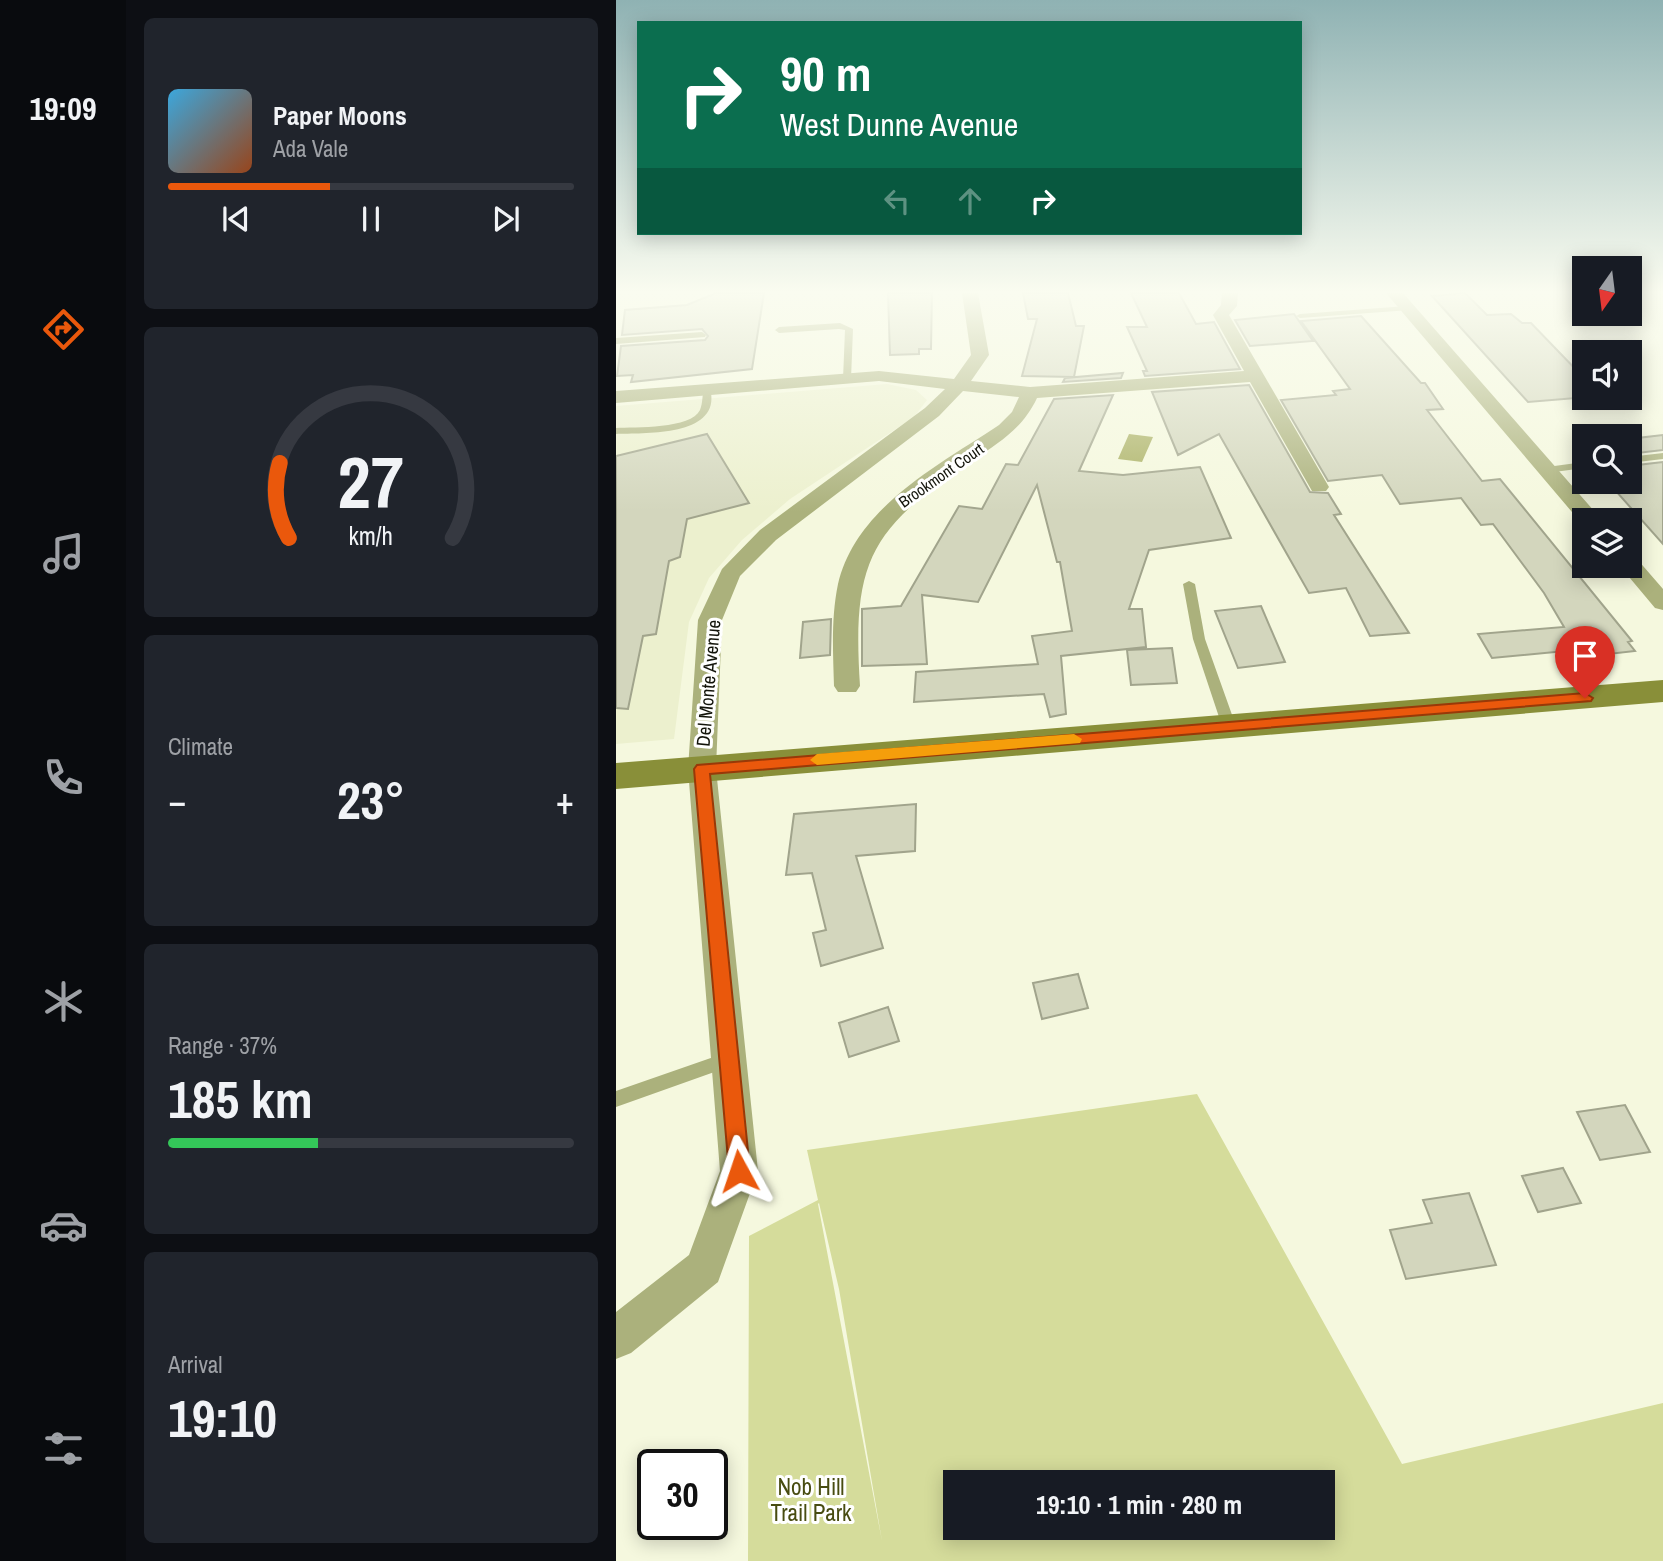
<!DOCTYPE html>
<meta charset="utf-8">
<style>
body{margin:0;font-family:"Archivo Narrow",sans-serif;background:#20242c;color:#f1f3f6;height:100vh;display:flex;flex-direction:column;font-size:26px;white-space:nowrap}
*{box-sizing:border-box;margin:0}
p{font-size:23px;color:#9ea1a6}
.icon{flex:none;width:38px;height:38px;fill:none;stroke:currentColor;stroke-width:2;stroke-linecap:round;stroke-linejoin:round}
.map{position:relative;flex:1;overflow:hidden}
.sheet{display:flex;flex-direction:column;gap:18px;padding:18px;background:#0d0f14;width:490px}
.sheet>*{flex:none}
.top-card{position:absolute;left:21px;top:21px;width:665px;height:214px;border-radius:0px;box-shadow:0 4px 18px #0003;background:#0b6e4f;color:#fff;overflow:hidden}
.needle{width:46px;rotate:194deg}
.controls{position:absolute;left:956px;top:256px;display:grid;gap:14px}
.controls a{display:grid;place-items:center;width:70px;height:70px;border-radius:0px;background:#171b24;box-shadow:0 4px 18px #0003;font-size:35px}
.speed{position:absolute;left:21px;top:1449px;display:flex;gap:14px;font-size:35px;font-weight:700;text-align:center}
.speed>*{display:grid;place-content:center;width:91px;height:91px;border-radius:50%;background:#171b24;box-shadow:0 4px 18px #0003;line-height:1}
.speed .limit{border:4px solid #111;border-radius:10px;background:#fff;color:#111}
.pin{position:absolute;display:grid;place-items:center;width:60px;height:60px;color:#fff;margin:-72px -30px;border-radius:50% 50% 50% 0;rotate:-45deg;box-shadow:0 0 7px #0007}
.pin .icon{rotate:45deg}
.me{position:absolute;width:77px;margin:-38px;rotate:355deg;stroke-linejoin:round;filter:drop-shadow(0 0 5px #0008)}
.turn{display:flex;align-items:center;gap:24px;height:147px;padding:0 28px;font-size:32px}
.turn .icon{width:91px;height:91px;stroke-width:2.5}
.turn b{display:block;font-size:49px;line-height:60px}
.lanes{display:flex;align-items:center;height:66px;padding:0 28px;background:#0003;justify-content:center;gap:35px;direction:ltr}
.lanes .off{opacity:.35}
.big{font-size:52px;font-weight:700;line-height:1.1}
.sheet .card{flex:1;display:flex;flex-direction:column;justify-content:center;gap:10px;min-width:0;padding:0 24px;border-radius:10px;background:#20242c}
.sheet .dial{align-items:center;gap:0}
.dial svg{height:182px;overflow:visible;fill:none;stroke:#363941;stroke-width:7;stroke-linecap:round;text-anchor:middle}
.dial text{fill:#f1f3f6;stroke:none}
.song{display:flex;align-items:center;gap:21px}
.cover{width:84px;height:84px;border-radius:10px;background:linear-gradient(135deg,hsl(200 70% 55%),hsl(20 70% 35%))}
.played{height:7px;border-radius:4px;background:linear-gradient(90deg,#ea580c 40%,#363941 40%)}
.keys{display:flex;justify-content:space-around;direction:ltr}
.heat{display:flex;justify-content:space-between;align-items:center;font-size:38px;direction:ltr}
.charge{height:10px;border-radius:5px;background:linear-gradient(90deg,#34c759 37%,#363941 0)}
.trip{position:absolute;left:327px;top:1470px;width:392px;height:70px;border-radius:0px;background:#171b24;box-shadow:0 4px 18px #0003;font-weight:700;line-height:70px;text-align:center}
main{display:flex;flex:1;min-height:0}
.tabs{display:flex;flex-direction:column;width:126px;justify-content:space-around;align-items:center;background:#090b0e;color:#9ea1a6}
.tabs .icon{width:49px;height:49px}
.tabs .selected{color:#ea580c}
.tabs b{font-size:32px;color:#f1f3f6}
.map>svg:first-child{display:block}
.built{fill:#ecf0ce}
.green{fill:#d5dc9b;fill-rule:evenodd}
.water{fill:#aab063}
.building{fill:#d3d6bd;stroke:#a1a48c;stroke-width:2}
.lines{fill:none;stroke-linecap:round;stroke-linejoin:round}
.lane{fill:#abb17c;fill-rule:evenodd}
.street{fill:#abb17c;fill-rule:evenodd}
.secondary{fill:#898f39;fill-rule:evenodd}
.route{fill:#ea580c;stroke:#983908;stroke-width:2}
.slow{fill:#f59e0b}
.labels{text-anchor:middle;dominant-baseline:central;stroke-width:6;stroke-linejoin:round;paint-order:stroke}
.far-street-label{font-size:16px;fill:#13140b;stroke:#fff}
.street-label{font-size:19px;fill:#13140b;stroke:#fff}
.near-park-label{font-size:23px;fill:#484c11;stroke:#fff}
</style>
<main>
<nav class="tabs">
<b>19:09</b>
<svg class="icon selected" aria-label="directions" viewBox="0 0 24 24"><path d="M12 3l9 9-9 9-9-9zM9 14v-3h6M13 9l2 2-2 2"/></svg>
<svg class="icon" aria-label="music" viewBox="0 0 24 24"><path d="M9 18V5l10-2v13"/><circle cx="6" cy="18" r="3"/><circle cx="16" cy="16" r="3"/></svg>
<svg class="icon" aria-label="phone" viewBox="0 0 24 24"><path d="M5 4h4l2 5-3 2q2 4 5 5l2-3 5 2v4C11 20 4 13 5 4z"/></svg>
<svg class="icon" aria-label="climate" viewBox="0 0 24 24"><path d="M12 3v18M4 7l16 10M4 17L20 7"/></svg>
<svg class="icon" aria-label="car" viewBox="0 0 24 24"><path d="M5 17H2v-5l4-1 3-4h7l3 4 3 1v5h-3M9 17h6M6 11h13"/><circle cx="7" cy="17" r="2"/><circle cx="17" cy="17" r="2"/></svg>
<svg class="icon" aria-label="filters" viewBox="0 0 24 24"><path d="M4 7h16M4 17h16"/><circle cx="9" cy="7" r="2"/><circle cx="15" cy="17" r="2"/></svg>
</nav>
<section class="sheet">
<div class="card">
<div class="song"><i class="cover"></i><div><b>Paper Moons</b><p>Ada Vale</p></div></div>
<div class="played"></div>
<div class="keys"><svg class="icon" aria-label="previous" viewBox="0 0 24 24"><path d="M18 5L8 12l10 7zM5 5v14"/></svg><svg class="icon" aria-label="pause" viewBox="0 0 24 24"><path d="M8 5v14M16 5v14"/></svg><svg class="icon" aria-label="next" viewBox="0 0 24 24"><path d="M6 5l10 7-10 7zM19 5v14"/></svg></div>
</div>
<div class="card dial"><svg viewBox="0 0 100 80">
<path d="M14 69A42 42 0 1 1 86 69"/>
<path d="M14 69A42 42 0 0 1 10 36" stroke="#ea580c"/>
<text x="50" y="56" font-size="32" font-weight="700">27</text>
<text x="50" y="72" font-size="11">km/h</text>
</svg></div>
<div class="card"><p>Climate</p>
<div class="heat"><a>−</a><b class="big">23°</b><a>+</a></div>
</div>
<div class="card"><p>Range · 37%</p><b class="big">185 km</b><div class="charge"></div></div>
<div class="card"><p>Arrival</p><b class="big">19:10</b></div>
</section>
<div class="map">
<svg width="1047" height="1561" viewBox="0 0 1047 1561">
<rect width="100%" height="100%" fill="#f5f8de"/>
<!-- built -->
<path class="built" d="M 271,384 L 300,390 L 311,400 L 298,417 L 174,499 L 126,540 L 93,578 L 73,622 L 58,739 L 0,744 L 0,406 Z"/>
<!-- green -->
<path class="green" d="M 581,1094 L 786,1464 L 1047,1403 L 1047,1561 L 132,1561 L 133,1236 L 202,1200 L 191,1150 ZM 203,1203 L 223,1289 L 266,1541 L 202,1204 ZM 340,1482 L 707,1482 L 707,1528 L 340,1528 Z"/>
<!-- water -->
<path class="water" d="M 513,434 L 537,437 L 526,462 L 502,459 Z"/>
<!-- building -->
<path class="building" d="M 100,293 L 148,293 L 136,369 L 15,382 L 17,375 L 1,376 L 5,346 L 89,340 L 92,336 L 86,329 L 6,335 L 9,310 L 71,305 Z
M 272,293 L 316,293 L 315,349 L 303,349 L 303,354 L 274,355 Z
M 407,293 L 452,293 L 460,326 L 468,326 L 458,377 L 406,376 L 421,319 L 412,319 Z
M 515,293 L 563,293 L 580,324 L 598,322 L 624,369 L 529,376 L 527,371 L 531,371 L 511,327 L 531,327 Z
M 849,293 L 871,315 L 895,314 L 906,323 L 915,323 L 968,378 L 968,397 L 972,397 L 912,402 L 816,296 Z
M 678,314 L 697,341 L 634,346 L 619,320 Z
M 745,316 L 805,383 L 809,383 L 827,409 L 811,410 L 866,481 L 884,479 L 1016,641 L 1012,642 L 1019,651 L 975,656 L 970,649 L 876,658 L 862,634 L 948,627 L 928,593 L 877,524 L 865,525 L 845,498 L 784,504 L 766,475 L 712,481 L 665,400 L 720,395 L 717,391 L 734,389 L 685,321 Z
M 507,373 L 505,378 L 447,382 L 449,378 Z
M 633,385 L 694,492 L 712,493 L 725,514 L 718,515 L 793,633 L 754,636 L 730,588 L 693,593 L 603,434 L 562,455 L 536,392 Z
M 497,395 L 463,471 L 507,475 L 584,467 L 615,538 L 533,550 L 513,609 L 526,609 L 530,647 L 445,656 L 450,714 L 434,717 L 428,694 L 298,702 L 300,672 L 422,664 L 416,636 L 456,631 L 444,562 L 441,562 L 421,485 L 362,602 L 306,595 L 311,664 L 246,666 L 246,609 L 285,606 L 343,506 L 366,509 L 390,464 L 402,465 L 438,399 Z
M 91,434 L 133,503 L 71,519 L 64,557 L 53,561 L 40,634 L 27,636 L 12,709 L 0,708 L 0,456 Z
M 1047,435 L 1047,450 L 1013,454 L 1013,439 Z
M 1047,462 L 1047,544 L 991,481 L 1013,481 L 1013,466 Z
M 645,606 L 669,662 L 622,668 L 599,611 Z
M 215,619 L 214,655 L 184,658 L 187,622 Z
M 556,648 L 561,683 L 515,685 L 511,650 Z
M 300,804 L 299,851 L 240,856 L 267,948 L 205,966 L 197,933 L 210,930 L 196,873 L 170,875 L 178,814 Z
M 462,974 L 472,1008 L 426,1019 L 417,983 Z
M 272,1007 L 283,1041 L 233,1057 L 223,1023 Z
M 1009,1105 L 1034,1152 L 984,1160 L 961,1112 Z
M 947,1168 L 965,1203 L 922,1212 L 906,1176 Z
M 853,1193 L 880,1265 L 790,1279 L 774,1230 L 816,1223 L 807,1200 Z"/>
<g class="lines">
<!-- lane -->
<path class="lane" d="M 791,306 L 795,308 L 794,310 L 684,318 L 680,316 L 684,314 Z
M 224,323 L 237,329 L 235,379 L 231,382 L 227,379 L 229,330 L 223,329 L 163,333 L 159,330 L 163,327 Z
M 86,332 L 90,335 L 89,337 L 0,344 L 0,338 Z
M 88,388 L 94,388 C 107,437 30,433 0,434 L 0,428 C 19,427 75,429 84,410 C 87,403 86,395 88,388 Z
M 1047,453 L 1047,459 L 1013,463 L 1013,457 Z
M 968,462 L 968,468 L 931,473 L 926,470 L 931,467 Z
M 573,581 L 579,584 L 589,639 L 620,726 L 618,729 L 613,730 L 606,726 L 577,639 L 567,584 Z
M 112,1052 L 118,1055 L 121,1060 L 118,1065 L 0,1107 L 0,1091 Z"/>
<!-- street -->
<path class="street" d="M 346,293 L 362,293 L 373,355 L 355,381 L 414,387 L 628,371 L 597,315 L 605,305 L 606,293 L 622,293 L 621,306 L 613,315 L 713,487 L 710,491 L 696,491 L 634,382 L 421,398 C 407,428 384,442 357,460 C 253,529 236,562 244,686 L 240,692 L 222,692 L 218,686 C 217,651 215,618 222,584 C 240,507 323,465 383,425 L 396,412 L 403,397 L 347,391 L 323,416 L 160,540 L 124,576 L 106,620 L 100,769 L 142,1171 L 102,1282 L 15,1353 L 0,1359 L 0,1312 L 73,1255 L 104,1171 L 72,769 L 82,620 L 106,569 L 144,530 L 309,408 L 329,389 L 263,381 L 0,403 L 0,391 L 263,371 L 338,379 L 355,355 Z
M 770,293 L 787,293 L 986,520 L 968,520 L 967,525 Z
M 1013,557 L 1021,559 L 1047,589 L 1047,610 L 1039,608 L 1003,565 L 1013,565 Z"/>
<!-- secondary -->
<path class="secondary" d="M 1047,680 L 1047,702 L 0,789 L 0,763 Z"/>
</g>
<!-- sky -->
<linearGradient id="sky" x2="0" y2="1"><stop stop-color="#8fb2b3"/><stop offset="0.57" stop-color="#fafcf0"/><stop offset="1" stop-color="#fafcf0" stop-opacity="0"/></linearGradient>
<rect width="1047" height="512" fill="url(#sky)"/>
<!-- route -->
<path class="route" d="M 969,693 L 977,698 L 975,701 L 94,774 L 134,1171 L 131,1178 L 123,1181 L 116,1178 L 113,1171 L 78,769 L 81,765 Z"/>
<!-- slow -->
<path class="slow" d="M 458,734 L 466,739 L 464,743 L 201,765 L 194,760 L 201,754 Z"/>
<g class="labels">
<!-- far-street labels -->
<g class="far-street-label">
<text transform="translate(325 475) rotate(-35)">Brookmont Court</text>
</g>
<!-- street labels -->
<g class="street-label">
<text transform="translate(92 683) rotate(-85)">Del Monte Avenue</text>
</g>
<!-- near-park labels -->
<g class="near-park-label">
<text x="195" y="1486">Nob Hill<tspan x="195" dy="26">Trail Park</tspan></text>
</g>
</g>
</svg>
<div class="controls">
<a><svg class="needle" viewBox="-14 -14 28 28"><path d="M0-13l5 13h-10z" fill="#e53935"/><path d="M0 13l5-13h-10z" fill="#9ea1a6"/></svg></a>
<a><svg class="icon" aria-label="sound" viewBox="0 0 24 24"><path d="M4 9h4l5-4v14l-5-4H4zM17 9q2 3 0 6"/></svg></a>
<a><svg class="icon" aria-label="search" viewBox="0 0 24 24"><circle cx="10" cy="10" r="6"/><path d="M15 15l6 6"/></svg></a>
<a><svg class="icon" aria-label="layers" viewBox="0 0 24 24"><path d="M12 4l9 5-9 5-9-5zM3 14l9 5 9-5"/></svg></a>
</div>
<div class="speed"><div class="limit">30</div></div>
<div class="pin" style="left:969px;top:698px;background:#d93025"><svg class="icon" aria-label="arrive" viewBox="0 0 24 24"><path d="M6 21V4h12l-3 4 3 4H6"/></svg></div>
<svg class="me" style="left:123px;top:1171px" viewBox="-20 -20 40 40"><path d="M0-17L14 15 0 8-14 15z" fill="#ea580c" stroke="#fff" stroke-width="4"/></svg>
<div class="trip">19:10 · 1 min · 280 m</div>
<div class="top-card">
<div class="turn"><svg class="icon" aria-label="right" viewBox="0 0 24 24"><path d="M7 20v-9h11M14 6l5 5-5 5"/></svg><div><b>90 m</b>West Dunne Avenue</div></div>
<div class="lanes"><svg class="icon off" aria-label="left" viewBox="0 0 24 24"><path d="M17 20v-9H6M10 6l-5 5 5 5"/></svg><svg class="icon off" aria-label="ahead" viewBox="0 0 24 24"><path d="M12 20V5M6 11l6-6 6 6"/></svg><svg class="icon" aria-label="right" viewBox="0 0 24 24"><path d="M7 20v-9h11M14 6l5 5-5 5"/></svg></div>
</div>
</div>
</main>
